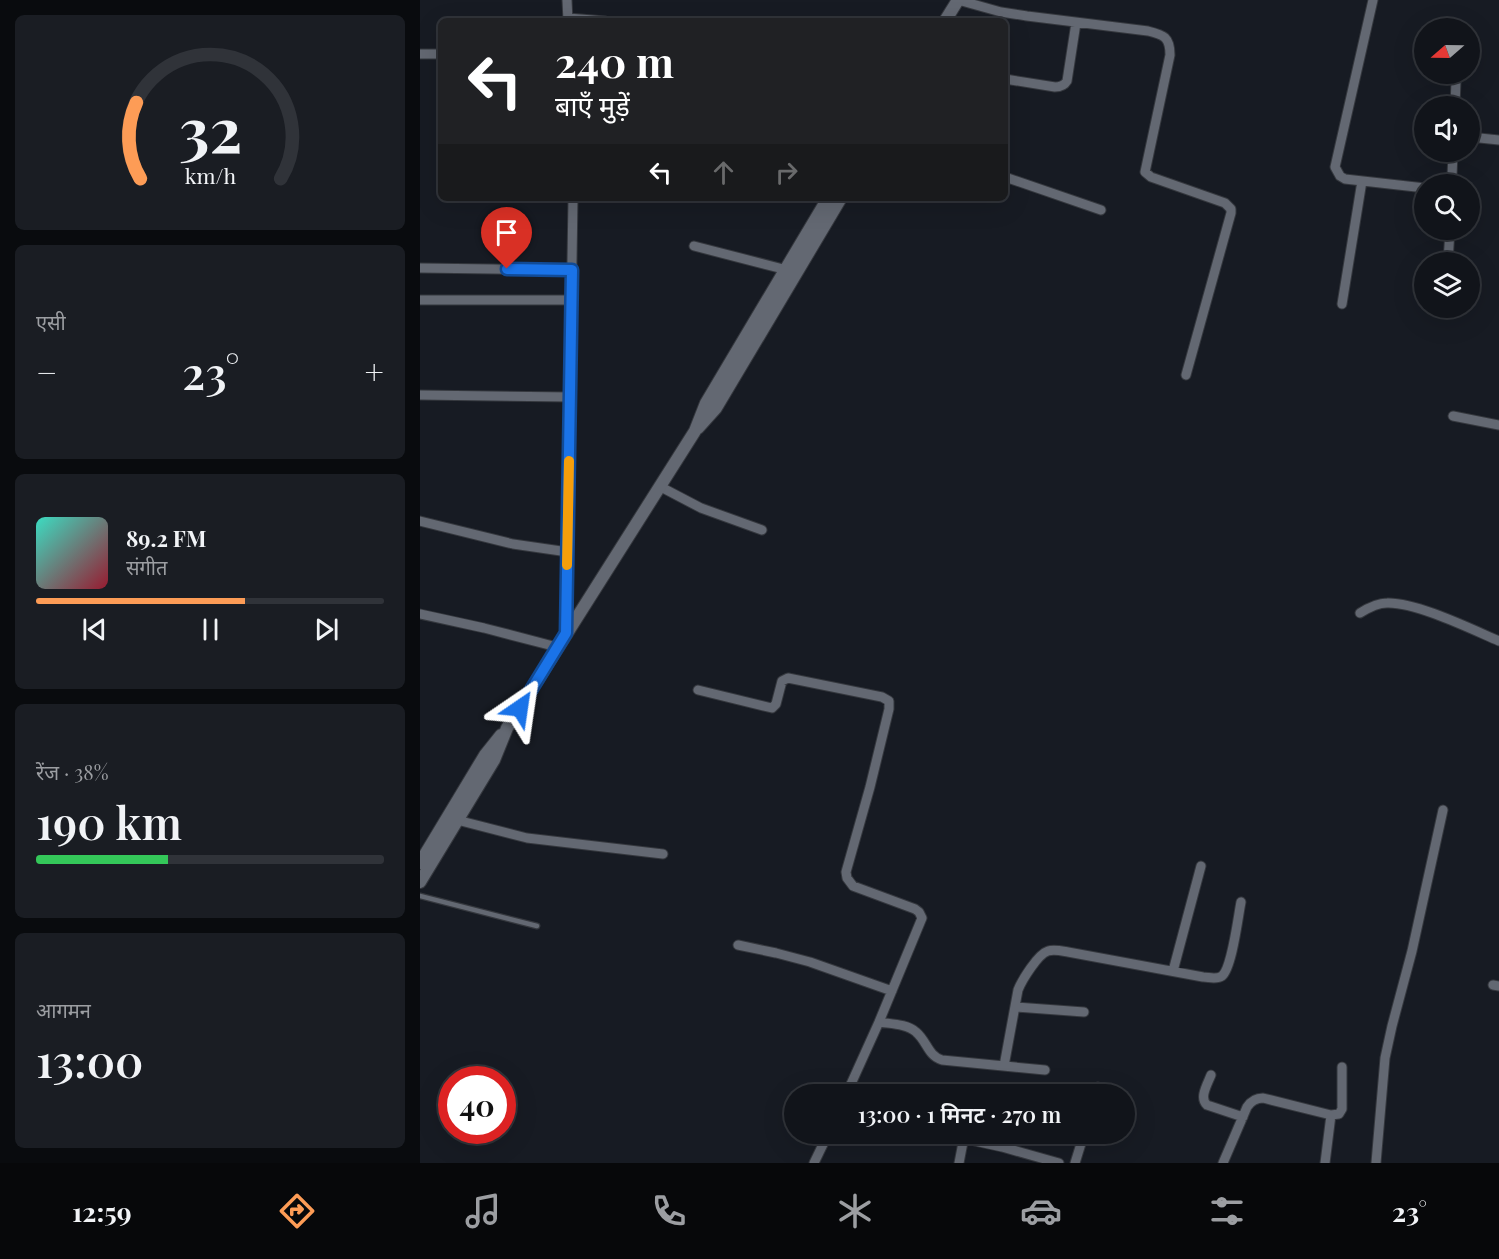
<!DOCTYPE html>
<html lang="hi">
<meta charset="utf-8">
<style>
body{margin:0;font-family:"Playfair Display","Noto Sans Devanagari",serif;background:#1a1d23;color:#f1f3f6;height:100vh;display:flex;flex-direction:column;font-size:22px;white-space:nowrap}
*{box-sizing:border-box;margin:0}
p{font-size:20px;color:#9c9ea2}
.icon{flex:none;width:33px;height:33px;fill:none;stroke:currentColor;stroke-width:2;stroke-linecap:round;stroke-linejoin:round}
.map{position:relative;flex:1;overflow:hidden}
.sheet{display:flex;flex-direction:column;gap:15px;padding:15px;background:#090b0e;width:420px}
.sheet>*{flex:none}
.top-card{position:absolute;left:18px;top:18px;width:570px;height:183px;border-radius:9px;box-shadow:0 6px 24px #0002,0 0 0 2px #303339;background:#202124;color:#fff;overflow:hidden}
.needle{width:39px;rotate:250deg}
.tools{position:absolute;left:994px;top:18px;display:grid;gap:12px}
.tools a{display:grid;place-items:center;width:66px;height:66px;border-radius:50%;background:#11141a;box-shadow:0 6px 24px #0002,0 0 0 2px #303339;font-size:30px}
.speed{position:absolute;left:18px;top:1066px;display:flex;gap:12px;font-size:30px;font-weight:700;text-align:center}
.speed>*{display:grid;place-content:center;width:78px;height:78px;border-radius:50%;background:#11141a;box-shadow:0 6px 24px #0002,0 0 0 2px #303339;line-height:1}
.speed .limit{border:9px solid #d22;background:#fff;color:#111}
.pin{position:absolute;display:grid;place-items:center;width:51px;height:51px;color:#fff;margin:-62px -26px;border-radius:50% 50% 50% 0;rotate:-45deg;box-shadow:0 0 6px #0007}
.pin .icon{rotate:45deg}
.me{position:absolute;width:66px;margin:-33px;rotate:32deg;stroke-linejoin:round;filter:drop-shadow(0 0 4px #0008)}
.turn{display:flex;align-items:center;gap:21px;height:126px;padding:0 18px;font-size:27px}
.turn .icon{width:78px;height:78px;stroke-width:2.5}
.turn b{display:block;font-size:42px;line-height:51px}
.lanes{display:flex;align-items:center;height:57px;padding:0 18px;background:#0003;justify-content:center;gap:30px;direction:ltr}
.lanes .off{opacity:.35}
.big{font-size:45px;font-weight:600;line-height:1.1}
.sheet .card{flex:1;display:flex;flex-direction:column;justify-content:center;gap:9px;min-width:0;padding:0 21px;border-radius:9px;background:#1a1d23}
.sheet .dial{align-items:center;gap:0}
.dial svg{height:156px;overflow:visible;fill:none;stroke:#303339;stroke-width:7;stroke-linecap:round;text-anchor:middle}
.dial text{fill:#f1f3f6;stroke:none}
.song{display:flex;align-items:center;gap:18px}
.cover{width:72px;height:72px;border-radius:9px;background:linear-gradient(135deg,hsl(170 70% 55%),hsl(350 70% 35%))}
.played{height:6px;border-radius:3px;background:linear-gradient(90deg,#fd9c56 60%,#303339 60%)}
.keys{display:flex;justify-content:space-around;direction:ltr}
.heat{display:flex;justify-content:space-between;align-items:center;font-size:33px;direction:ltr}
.charge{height:9px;border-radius:4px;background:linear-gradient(90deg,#34c759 38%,#303339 0)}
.trip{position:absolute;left:364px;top:1084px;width:351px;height:60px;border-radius:30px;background:#11141a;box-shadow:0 6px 24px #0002,0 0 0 2px #303339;font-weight:600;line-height:60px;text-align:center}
.dock{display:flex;height:96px;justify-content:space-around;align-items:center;background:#07080a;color:#9c9ea2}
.dock .icon{width:42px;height:42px}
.dock .selected{color:#fd9c56}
.dock b{font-size:27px;color:#f1f3f6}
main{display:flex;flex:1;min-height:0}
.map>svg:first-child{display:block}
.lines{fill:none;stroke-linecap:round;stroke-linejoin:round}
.service-casing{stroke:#35383e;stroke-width:7}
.minor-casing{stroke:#35383e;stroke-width:11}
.tertiary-casing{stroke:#35383e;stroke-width:14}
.service{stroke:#636872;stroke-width:4.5}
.minor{stroke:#636872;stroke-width:9}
.tertiary{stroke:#636872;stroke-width:12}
.route-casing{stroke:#114b97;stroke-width:15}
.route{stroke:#1a73e8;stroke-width:10}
.slow{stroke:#f59e0b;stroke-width:10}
</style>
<main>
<section class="sheet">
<div class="card dial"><svg viewBox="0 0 100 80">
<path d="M14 69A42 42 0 1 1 86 69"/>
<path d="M14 69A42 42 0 0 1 12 30" stroke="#fd9c56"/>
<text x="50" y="56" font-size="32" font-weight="700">32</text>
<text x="50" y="72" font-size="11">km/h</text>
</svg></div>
<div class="card"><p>एसी</p>
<div class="heat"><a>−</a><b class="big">23°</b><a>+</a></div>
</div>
<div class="card">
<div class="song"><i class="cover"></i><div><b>89.2 FM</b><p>संगीत</p></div></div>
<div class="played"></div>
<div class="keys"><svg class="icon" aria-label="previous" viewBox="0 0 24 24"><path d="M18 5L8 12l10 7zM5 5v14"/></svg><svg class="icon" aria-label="pause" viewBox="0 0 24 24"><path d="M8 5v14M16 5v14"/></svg><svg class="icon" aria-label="next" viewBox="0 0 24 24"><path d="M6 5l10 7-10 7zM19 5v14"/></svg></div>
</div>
<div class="card"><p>रेंज · 38%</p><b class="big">190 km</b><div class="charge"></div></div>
<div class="card"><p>आगमन</p><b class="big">13:00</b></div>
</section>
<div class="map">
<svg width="1079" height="1163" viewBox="0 0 1079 1163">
<rect width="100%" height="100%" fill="#171b23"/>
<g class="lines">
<defs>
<path id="service" d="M 0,896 L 117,926"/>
<path id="minor" d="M 147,0 L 148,21
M 538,0 L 581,12 L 607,16 L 728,31 C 744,35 750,37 750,55 L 725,172 L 731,177 L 805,203 L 811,209 L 811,213 L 766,375
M 953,0 L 915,167 L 920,176 L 925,179 L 1005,188
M 148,18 L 185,21
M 0,54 L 21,54
M 585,79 L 635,87 C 640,87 644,86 647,81 L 656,23
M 1035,106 L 1036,81
M 1050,137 L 1079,140
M 585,177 L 681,210
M 1030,184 L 1032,176 L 1033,152
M 274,246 L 371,271
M 1028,262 L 1030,230
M 0,268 L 152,270
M 0,300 L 152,300
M 922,304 L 942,181
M 0,395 L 150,397
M 1033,416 L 1079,425
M 239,486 L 281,508 L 342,530
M 0,521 L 93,544 L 148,552
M 940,613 C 948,608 957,603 967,603 C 996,602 1051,629 1079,641
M 0,614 L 64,628 L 137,647
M 146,633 L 153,198
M 278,690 L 352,708 L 356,704 L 362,681 L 368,678 L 462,697 L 469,701 L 469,709 L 450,787 L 426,872 L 427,878 L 433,886 L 495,909 L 499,912 L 502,918 L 459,1022 L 426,1095
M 37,820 L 107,838 L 243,854
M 318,945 L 356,953 L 390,962 L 472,991
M 753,971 L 781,866
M 1073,985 L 1079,986
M 595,1007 L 664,1012
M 459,1022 C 471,1024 487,1024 496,1032 C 507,1041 508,1056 522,1060 L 625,1070
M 584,1066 L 598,990 C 602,980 618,954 628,951 C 634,949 642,951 648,952 L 783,977 C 789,977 796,980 802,976 C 812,968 818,917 821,902
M 791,1075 C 787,1085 779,1098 787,1105 L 823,1117
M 676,1095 L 678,1087
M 523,1134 L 582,1147 L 639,1163
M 394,1163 L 408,1134
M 539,1163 L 544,1137
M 655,1163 L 664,1134
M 803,1163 L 827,1107 C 831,1101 836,1098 843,1098 L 911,1115 L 919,1114 L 922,1109 L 922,1067
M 905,1163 L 911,1115
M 956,1163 L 965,1058 L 972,1026 L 992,951 L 1023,810"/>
<path id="tertiary" d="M 525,21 L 538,0
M 278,428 L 296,408 L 421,198
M 0,863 L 65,755 L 81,735
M 0,882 L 74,760 L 87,728 L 275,431 L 286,403 L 408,198"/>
</defs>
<!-- service casing -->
<use href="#service" class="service-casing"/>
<!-- minor casing -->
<use href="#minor" class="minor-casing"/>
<!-- tertiary casing -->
<use href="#tertiary" class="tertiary-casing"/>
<!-- service -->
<use href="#service" class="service"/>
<!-- minor -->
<use href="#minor" class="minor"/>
<!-- tertiary -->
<use href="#tertiary" class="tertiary"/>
</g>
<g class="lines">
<defs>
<path id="route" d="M 87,269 L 152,270 L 146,633 L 100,708"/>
</defs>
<!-- route casing -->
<use href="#route" class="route-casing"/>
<!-- route -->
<use href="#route" class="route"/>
<!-- slow -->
<path class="slow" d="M 147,565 L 149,461"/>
</g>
</svg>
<div class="tools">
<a><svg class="needle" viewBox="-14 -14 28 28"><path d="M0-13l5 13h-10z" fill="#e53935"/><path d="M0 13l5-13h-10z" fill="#9c9ea2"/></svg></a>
<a><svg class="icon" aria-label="sound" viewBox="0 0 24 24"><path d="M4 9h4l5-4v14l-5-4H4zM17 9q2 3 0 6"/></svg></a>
<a><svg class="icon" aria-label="search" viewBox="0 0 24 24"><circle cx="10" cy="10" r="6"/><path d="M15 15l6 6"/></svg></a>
<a><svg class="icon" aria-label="layers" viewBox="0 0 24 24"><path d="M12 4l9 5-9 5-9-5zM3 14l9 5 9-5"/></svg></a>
</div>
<div class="speed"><div class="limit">40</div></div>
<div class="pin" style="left:87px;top:269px;background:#d93025"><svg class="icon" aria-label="arrive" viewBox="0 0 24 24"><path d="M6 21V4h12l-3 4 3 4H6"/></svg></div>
<svg class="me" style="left:100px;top:708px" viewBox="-20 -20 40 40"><path d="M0-17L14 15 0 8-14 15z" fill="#1a73e8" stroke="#fff" stroke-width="4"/></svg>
<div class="trip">13:00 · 1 मिनट · 270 m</div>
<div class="top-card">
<div class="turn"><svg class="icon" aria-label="left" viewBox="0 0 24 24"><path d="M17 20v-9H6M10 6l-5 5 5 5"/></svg><div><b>240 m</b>बाएँ मुड़ें</div></div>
<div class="lanes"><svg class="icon" aria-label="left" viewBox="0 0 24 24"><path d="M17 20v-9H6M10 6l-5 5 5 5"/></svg><svg class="icon off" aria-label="ahead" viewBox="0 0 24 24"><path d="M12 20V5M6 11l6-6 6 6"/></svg><svg class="icon off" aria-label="right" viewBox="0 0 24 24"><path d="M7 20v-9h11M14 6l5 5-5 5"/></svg></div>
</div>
</div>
</main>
<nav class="dock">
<b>12:59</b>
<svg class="icon selected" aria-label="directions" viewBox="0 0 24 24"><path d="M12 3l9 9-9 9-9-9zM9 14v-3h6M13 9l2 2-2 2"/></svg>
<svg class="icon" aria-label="music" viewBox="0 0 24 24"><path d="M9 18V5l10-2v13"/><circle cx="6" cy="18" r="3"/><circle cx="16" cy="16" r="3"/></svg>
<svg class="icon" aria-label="phone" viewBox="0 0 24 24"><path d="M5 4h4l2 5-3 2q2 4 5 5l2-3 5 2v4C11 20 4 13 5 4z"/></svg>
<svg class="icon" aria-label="climate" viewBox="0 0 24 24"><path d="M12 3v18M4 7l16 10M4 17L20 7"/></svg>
<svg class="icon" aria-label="car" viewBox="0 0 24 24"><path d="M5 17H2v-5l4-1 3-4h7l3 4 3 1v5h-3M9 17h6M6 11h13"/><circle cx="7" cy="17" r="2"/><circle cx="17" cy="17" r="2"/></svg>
<svg class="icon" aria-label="filters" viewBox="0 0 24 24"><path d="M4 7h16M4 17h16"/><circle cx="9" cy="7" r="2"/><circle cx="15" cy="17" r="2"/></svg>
<b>23°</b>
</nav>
